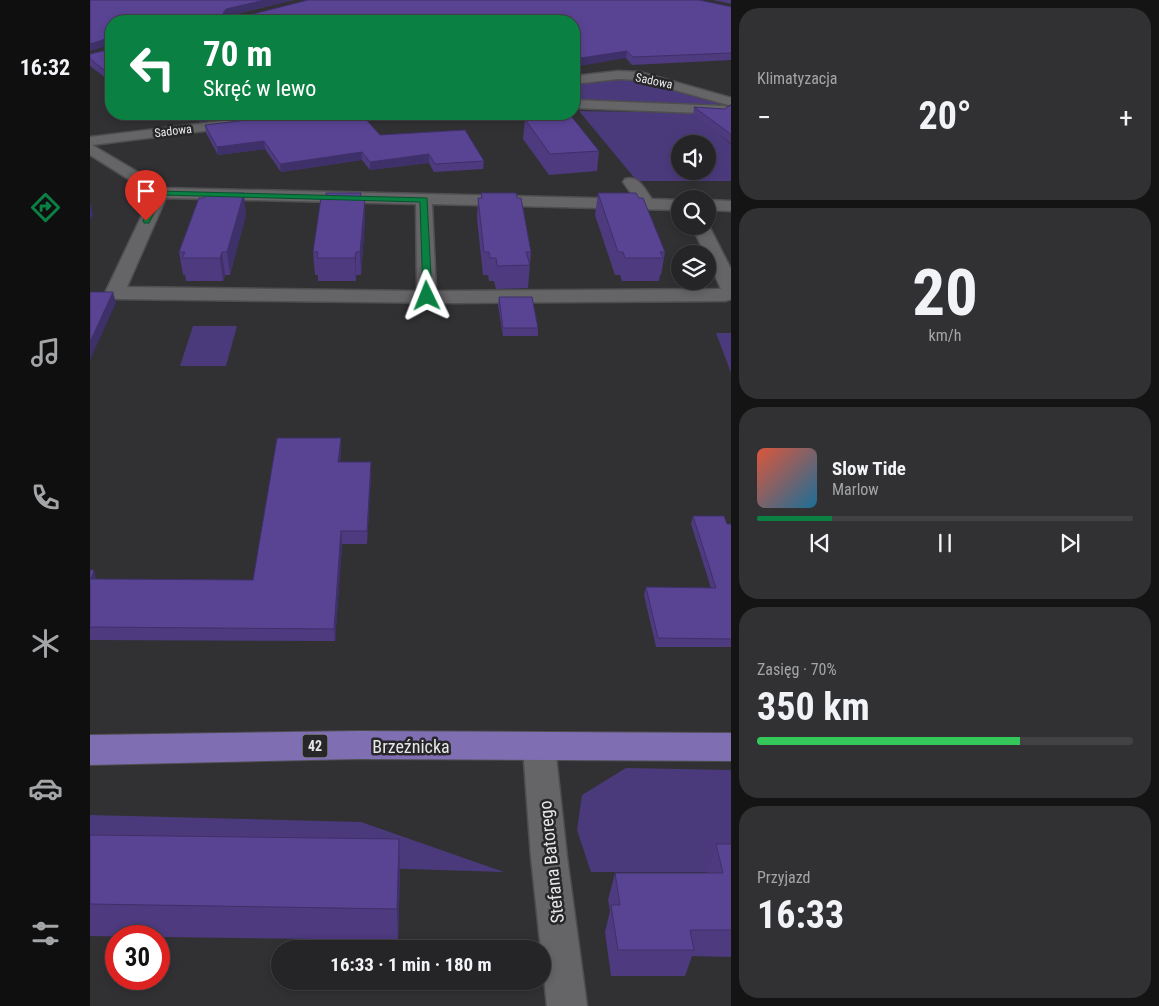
<!DOCTYPE html>
<html lang="pl">
<meta charset="utf-8">
<style>
body{margin:0;font-family:"Roboto Condensed",sans-serif;background:#313133;color:#f1f3f6;height:100vh;display:flex;flex-direction:column;font-size:19px;white-space:nowrap}
*{box-sizing:border-box;margin:0}
p{font-size:16px;color:#a3a5a7}
.icon{flex:none;width:28px;height:28px;fill:none;stroke:currentColor;stroke-width:2;stroke-linecap:round;stroke-linejoin:round}
.map{position:relative;flex:1;overflow:hidden}
.sheet{display:flex;flex-direction:column;gap:8px;padding:8px;background:#141415;width:428px}
.sheet>*{flex:none}
.hud{position:absolute;left:15px;top:15px;width:475px;height:105px;border-radius:20px;box-shadow:0 2px 8px #0003,0 0 0 1px #424244;background:#0b8043;color:#fff;overflow:hidden}
.tools{position:absolute;left:581px;top:135px;display:grid;gap:10px}
.tools a{display:grid;place-items:center;width:45px;height:45px;border-radius:50%;background:#252527;box-shadow:0 2px 8px #0003,0 0 0 1px #424244;font-size:25px}
.speed{position:absolute;left:15px;top:925px;display:flex;gap:10px;font-size:25px;font-weight:700;text-align:center}
.speed>*{display:grid;place-content:center;width:65px;height:65px;border-radius:50%;background:#252527;box-shadow:0 2px 8px #0003,0 0 0 1px #424244;line-height:1}
.speed .limit{border:8px solid #d22;background:#fff;color:#111}
.pin{position:absolute;display:grid;place-items:center;width:42px;height:42px;color:#fff;margin:-51px -21px;border-radius:50% 50% 50% 0;rotate:-45deg;box-shadow:0 0 5px #0007}
.pin .icon{rotate:45deg}
.me{position:absolute;width:55px;margin:-28px;rotate:358deg;stroke-linejoin:round;filter:drop-shadow(0 0 4px #0008)}
.turn{display:flex;align-items:center;gap:18px;height:105px;padding:0 15px;font-size:22px}
.turn .icon{width:65px;height:65px;stroke-width:2.5}
.turn b{display:block;font-size:35px;line-height:42px}
.big{font-size:38px;font-weight:700;line-height:1.1}
.sheet .widget{flex:1;display:flex;flex-direction:column;justify-content:center;gap:8px;min-width:0;padding:0 18px;border-radius:20px;background:#313133}
.sheet .dial{align-items:center;gap:0}
.dial b{font-size:65px;line-height:1}
.song{display:flex;align-items:center;gap:15px}
.cover{width:60px;height:60px;border-radius:8px;background:linear-gradient(135deg,hsl(10 70% 55%),hsl(200 70% 35%))}
.played{height:5px;border-radius:2px;background:linear-gradient(90deg,#0b8043 20%,#424244 20%)}
.keys{display:flex;justify-content:space-around;direction:ltr}
.heat{display:flex;justify-content:space-between;align-items:center;font-size:28px;direction:ltr}
.charge{height:8px;border-radius:4px;background:linear-gradient(90deg,#34c759 70%,#424244 0)}
.trip{position:absolute;left:181px;top:940px;width:280px;height:50px;border-radius:25px;background:#252527;box-shadow:0 2px 8px #0003,0 0 0 1px #424244;font-weight:700;line-height:50px;text-align:center}
main{display:flex;flex:1;min-height:0}
.tabs{display:flex;flex-direction:column;width:90px;justify-content:space-around;align-items:center;background:#0f0f10;color:#a3a5a7}
.tabs .icon{width:35px;height:35px}
.tabs .active{color:#0b8043}
.tabs b{font-size:22px;color:#f1f3f6}
.map>svg:first-child{display:block}
.green{fill:#4b3a7b;fill-rule:evenodd}
.lines{fill:none;stroke-linecap:round;stroke-linejoin:round}
.street-casing{stroke:#4e4e50;stroke-width:3}
.primary-casing{stroke:#4e4e50;stroke-width:2}
.street{fill:#656568;fill-rule:evenodd}
.primary{fill:#7f6eb2;fill-rule:evenodd}
.wall{fill:#4d3a7f}
.shaded-wall{fill:#3e3068}
.building{fill:#594494;stroke:#3e3068}
.route{fill:#0b8043;stroke:#07532c}
.labels{text-anchor:middle;dominant-baseline:central;stroke-width:5;stroke-linejoin:round;paint-order:stroke}
.far-street-label{font-size:12px;fill:#e6e6e8;stroke:#27272a}
.shield{fill:#27272a;stroke:#adadaf;stroke-width:1}
.shield-label{font-size:14px;font-weight:bold;fill:#e6e6e8}
.near-street-label{font-size:18px;fill:#e6e6e8;stroke:#27272a}
</style>
<main>
<nav class="tabs">
<b>16:32</b>
<svg class="icon active" aria-label="directions" viewBox="0 0 24 24"><path d="M12 3l9 9-9 9-9-9zM9 14v-3h6M13 9l2 2-2 2"/></svg>
<svg class="icon" aria-label="music" viewBox="0 0 24 24"><path d="M9 18V5l10-2v13"/><circle cx="6" cy="18" r="3"/><circle cx="16" cy="16" r="3"/></svg>
<svg class="icon" aria-label="phone" viewBox="0 0 24 24"><path d="M5 4h4l2 5-3 2q2 4 5 5l2-3 5 2v4C11 20 4 13 5 4z"/></svg>
<svg class="icon" aria-label="climate" viewBox="0 0 24 24"><path d="M12 3v18M4 7l16 10M4 17L20 7"/></svg>
<svg class="icon" aria-label="car" viewBox="0 0 24 24"><path d="M5 17H2v-5l4-1 3-4h7l3 4 3 1v5h-3M9 17h6M6 11h13"/><circle cx="7" cy="17" r="2"/><circle cx="17" cy="17" r="2"/></svg>
<svg class="icon" aria-label="filters" viewBox="0 0 24 24"><path d="M4 7h16M4 17h16"/><circle cx="9" cy="7" r="2"/><circle cx="15" cy="17" r="2"/></svg>
</nav>
<div class="map">
<svg width="642" height="1006" viewBox="0 0 642 1006">
<rect width="100%" height="100%" fill="#313134"/>
<!-- green -->
<path class="green" d="M 517,77 L 554,79 L 629,101 L 630,103 L 624,107 L 484,100 L 484,81 Z
M 489,111 L 603,113 L 641,144 L 641,181 L 547,181 ZM 590,144 L 618,144 L 618,171 L 590,171 Z
M 103,326 L 147,326 L 136,366 L 90,366 Z
M 626,333 L 641,333 L 641,373 Z
M 536,768 L 641,770 L 641,872 L 501,872 L 487,830 L 492,795 Z
M 0,815 L 271,822 L 414,872 L 0,859 Z"/>
<g class="lines">
<defs>
<path id="street" d="M 528,71 L 550,72 L 642,98 L 642,106 L 549,80 L 528,79 L 484,84 L 484,76 Z
M 484,100 L 634,106 L 641,110 L 634,114 L 484,108 Z
M 149,119 L 154,120 L 156,123 L 154,126 L 2,145 L 75,188 L 545,199 L 533,182 L 535,179 C 549,175 555,190 562,199 L 590,200 L 590,210 L 342,204 L 346,291 L 631,289 L 618,260 L 618,254 L 615,254 L 602,226 L 618,226 L 618,224 L 642,271 L 642,299 L 635,301 L 366,303 L 25,299 L 18,297 L 15,293 L 62,194 L 0,155 L 0,137 ZM 76,198 L 326,204 L 327,291 L 37,287 Z
M 618,200 L 642,201 L 642,211 L 618,210 Z
M 449,734 L 460,738 L 465,747 L 477,857 L 497,1006 L 457,1006 L 441,857 L 433,747 L 438,738 Z"/>
<path id="primary" d="M 268,731 L 642,733 L 642,761 L 268,759 L 0,765 L 0,735 Z"/>
</defs>
<!-- street casing -->
<use href="#street" class="street-casing"/>
<!-- primary casing -->
<use href="#primary" class="primary-casing"/>
<!-- street -->
<use href="#street" class="street"/>
<!-- primary -->
<use href="#primary" class="primary"/>
</g>
<!-- wall -->
<path class="wall" d="M 0,0 L 204,0 L 138,16 L 642,7 L 642,60 L 542,65 L 536,58 L 484,21 L 21,46 Z
M 623,0 L 642,0 L 642,4 Z
M 21,47 L 21,82 L 0,66 L 0,54 L 21,49 Z
M 642,104 L 642,144 L 603,115 L 604,107 L 635,109 Z
M 105,114 L 179,114 L 110,122 Z
M 435,119 L 509,151 L 507,171 L 459,175 L 433,139 Z
M 115,125 L 290,135 L 394,161 L 393,169 L 344,172 L 339,163 L 280,170 L 272,160 L 191,172 L 175,149 L 128,155 L 116,133 Z
M 271,193 L 271,198 L 275,198 L 275,220 L 271,275 L 266,275 L 266,281 L 228,281 L 228,275 L 225,275 L 223,252 Z
M 391,193 L 441,252 L 438,288 L 406,289 L 404,281 L 399,281 L 398,275 L 393,275 L 387,219 L 388,198 L 391,198 Z
M 508,193 L 575,252 L 571,275 L 570,275 L 569,281 L 532,281 L 530,275 L 525,275 L 505,215 Z
M 156,215 L 140,275 L 135,275 L 133,281 L 96,281 L 95,275 L 93,275 L 89,252 Z
M 409,297 L 448,328 L 448,336 L 413,336 L 408,305 Z
M 251,450 L 250,462 L 281,475 L 277,544 L 252,544 L 245,641 L 0,640 L 0,570 L 6,579 L 163,580 Z
M 603,516 L 637,524 L 642,524 L 642,647 L 566,647 L 554,595 L 556,587 L 621,588 L 601,524 Z
M 0,835 L 309,839 L 310,871 L 308,940 L 0,936 Z
M 626,844 L 642,844 L 642,957 L 602,956 L 595,976 L 521,976 L 515,932 L 520,911 L 518,900 L 525,873 L 617,873 L 617,872 Z"/>
<!-- shaded-wall -->
<path class="shaded-wall" d="M 175,0 L 204,0 L 137,16 L 133,20 L 133,13 L 136,9 Z
M 19,38 L 21,45 L 0,51 L 0,44 Z
M 537,51 L 536,58 L 484,67 L 484,59 Z
M 109,114 L 179,114 L 110,122 Z
M 174,141 L 175,149 L 128,155 L 127,147 Z
M 272,152 L 272,160 L 191,172 L 190,164 Z
M 339,154 L 339,163 L 280,170 L 280,162 Z
M 154,193 L 156,215 L 140,275 L 137,252 Z
M 275,198 L 275,220 L 271,275 L 270,252 Z
M 1,204 L 3,215 L 0,220 L 0,206 Z
M 132,252 L 135,275 L 133,281 L 130,258 Z
M 266,252 L 266,281 L 265,258 Z
M 23,292 L 26,303 L 0,360 L 0,342 Z
M 251,438 L 251,450 L 249,475 L 248,462 Z
M 281,462 L 281,475 L 277,544 L 277,531 Z
M 251,531 L 252,544 L 245,641 L 244,629 Z
M 4,570 L 7,583 L 1,579 Z
M 309,839 L 310,871 L 308,940 L 307,909 Z"/>
<!-- building -->
<path class="building" d="M 0,0 L 175,0 L 136,9 L 133,13 L 134,16 L 155,16 L 218,0 L 609,0 L 642,7 L 642,53 L 543,57 L 537,51 L 484,59 L 484,21 L 21,21 L 21,39 L 19,38 L 0,44 Z
M 21,47 L 21,75 L 0,59 L 0,54 L 21,49 Z
M 642,104 L 642,135 L 604,107 L 635,109 Z
M 208,114 L 271,114 L 290,135 L 375,130 L 394,161 L 345,164 L 339,154 L 280,162 L 272,152 L 190,164 L 174,141 L 127,147 L 115,125 Z
M 481,116 L 509,151 L 460,154 L 435,119 Z
M 154,193 L 137,252 L 132,252 L 130,258 L 92,258 L 95,252 L 89,252 L 109,198 L 114,198 L 115,194 Z
M 236,193 L 271,193 L 270,198 L 275,198 L 270,252 L 266,252 L 265,258 L 227,258 L 228,252 L 223,252 L 231,198 L 236,198 Z
M 391,193 L 426,193 L 427,198 L 431,198 L 441,252 L 436,252 L 440,265 L 407,266 L 406,258 L 400,258 L 399,252 L 394,252 L 388,198 L 392,198 Z
M 508,193 L 546,193 L 549,198 L 553,198 L 575,252 L 570,252 L 573,258 L 535,258 L 533,252 L 528,252 Z
M 0,292 L 23,292 L 0,342 Z
M 409,297 L 442,297 L 448,328 L 413,328 Z
M 187,438 L 251,438 L 248,462 L 281,462 L 277,531 L 251,531 L 244,629 L 0,627 L 0,570 L 4,570 L 1,579 L 163,580 Z
M 603,516 L 634,516 L 637,524 L 642,524 L 642,639 L 568,638 L 556,587 L 626,588 Z
M 0,835 L 309,839 L 307,909 L 0,904 Z
M 626,844 L 642,844 L 642,930 L 600,930 L 604,950 L 528,950 L 521,905 L 530,905 L 525,873 L 633,873 Z"/>
<!-- route -->
<path class="route" d="M 68,191 L 337,198 L 342,296 L 337,298 L 333,296 L 330,202 L 73,195 L 59,223 L 54,223 L 53,221 Z"/>
<g class="labels">
<!-- far-street labels -->
<g class="far-street-label">
<text transform="translate(564 81) rotate(12)">Sadowa</text>
<text transform="translate(83 131) rotate(-7)">Sadowa</text>
</g>
<!-- shield labels -->
<rect class="shield" x="212.5" y="734.5" width="25" height="23" rx="4"/>
<g class="shield-label">
<text x="225" y="746">42</text>
</g>
<!-- near-street labels -->
<g class="near-street-label">
<text x="321" y="746">Brzeźnicka</text>
<text transform="translate(461 862) rotate(-96)">Stefana Batorego</text>
</g>
</g>
</svg>
<div class="tools">
<a><svg class="icon" aria-label="sound" viewBox="0 0 24 24"><path d="M4 9h4l5-4v14l-5-4H4zM17 9q2 3 0 6"/></svg></a>
<a><svg class="icon" aria-label="search" viewBox="0 0 24 24"><circle cx="10" cy="10" r="6"/><path d="M15 15l6 6"/></svg></a>
<a><svg class="icon" aria-label="layers" viewBox="0 0 24 24"><path d="M12 4l9 5-9 5-9-5zM3 14l9 5 9-5"/></svg></a>
</div>
<div class="speed"><div class="limit">30</div></div>
<div class="pin" style="left:56px;top:221px;background:#d93025"><svg class="icon" aria-label="arrive" viewBox="0 0 24 24"><path d="M6 21V4h12l-3 4 3 4H6"/></svg></div>
<svg class="me" style="left:337px;top:296px" viewBox="-20 -20 40 40"><path d="M0-17L14 15 0 8-14 15z" fill="#0b8043" stroke="#fff" stroke-width="4"/></svg>
<div class="trip">16:33 · 1 min · 180 m</div>
<div class="hud">
<div class="turn"><svg class="icon" aria-label="left" viewBox="0 0 24 24"><path d="M17 20v-9H6M10 6l-5 5 5 5"/></svg><div><b>70 m</b>Skręć w lewo</div></div>
</div>
</div>
<section class="sheet">
<div class="widget"><p>Klimatyzacja</p>
<div class="heat"><a>−</a><b class="big">20°</b><a>+</a></div>
</div>
<div class="widget dial"><b>20</b><p>km/h</p></div>
<div class="widget">
<div class="song"><i class="cover"></i><div><b>Slow Tide</b><p>Marlow</p></div></div>
<div class="played"></div>
<div class="keys"><svg class="icon" aria-label="previous" viewBox="0 0 24 24"><path d="M18 5L8 12l10 7zM5 5v14"/></svg><svg class="icon" aria-label="pause" viewBox="0 0 24 24"><path d="M8 5v14M16 5v14"/></svg><svg class="icon" aria-label="next" viewBox="0 0 24 24"><path d="M6 5l10 7-10 7zM19 5v14"/></svg></div>
</div>
<div class="widget"><p>Zasięg · 70%</p><b class="big">350 km</b><div class="charge"></div></div>
<div class="widget"><p>Przyjazd</p><b class="big">16:33</b></div>
</section>
</main>
